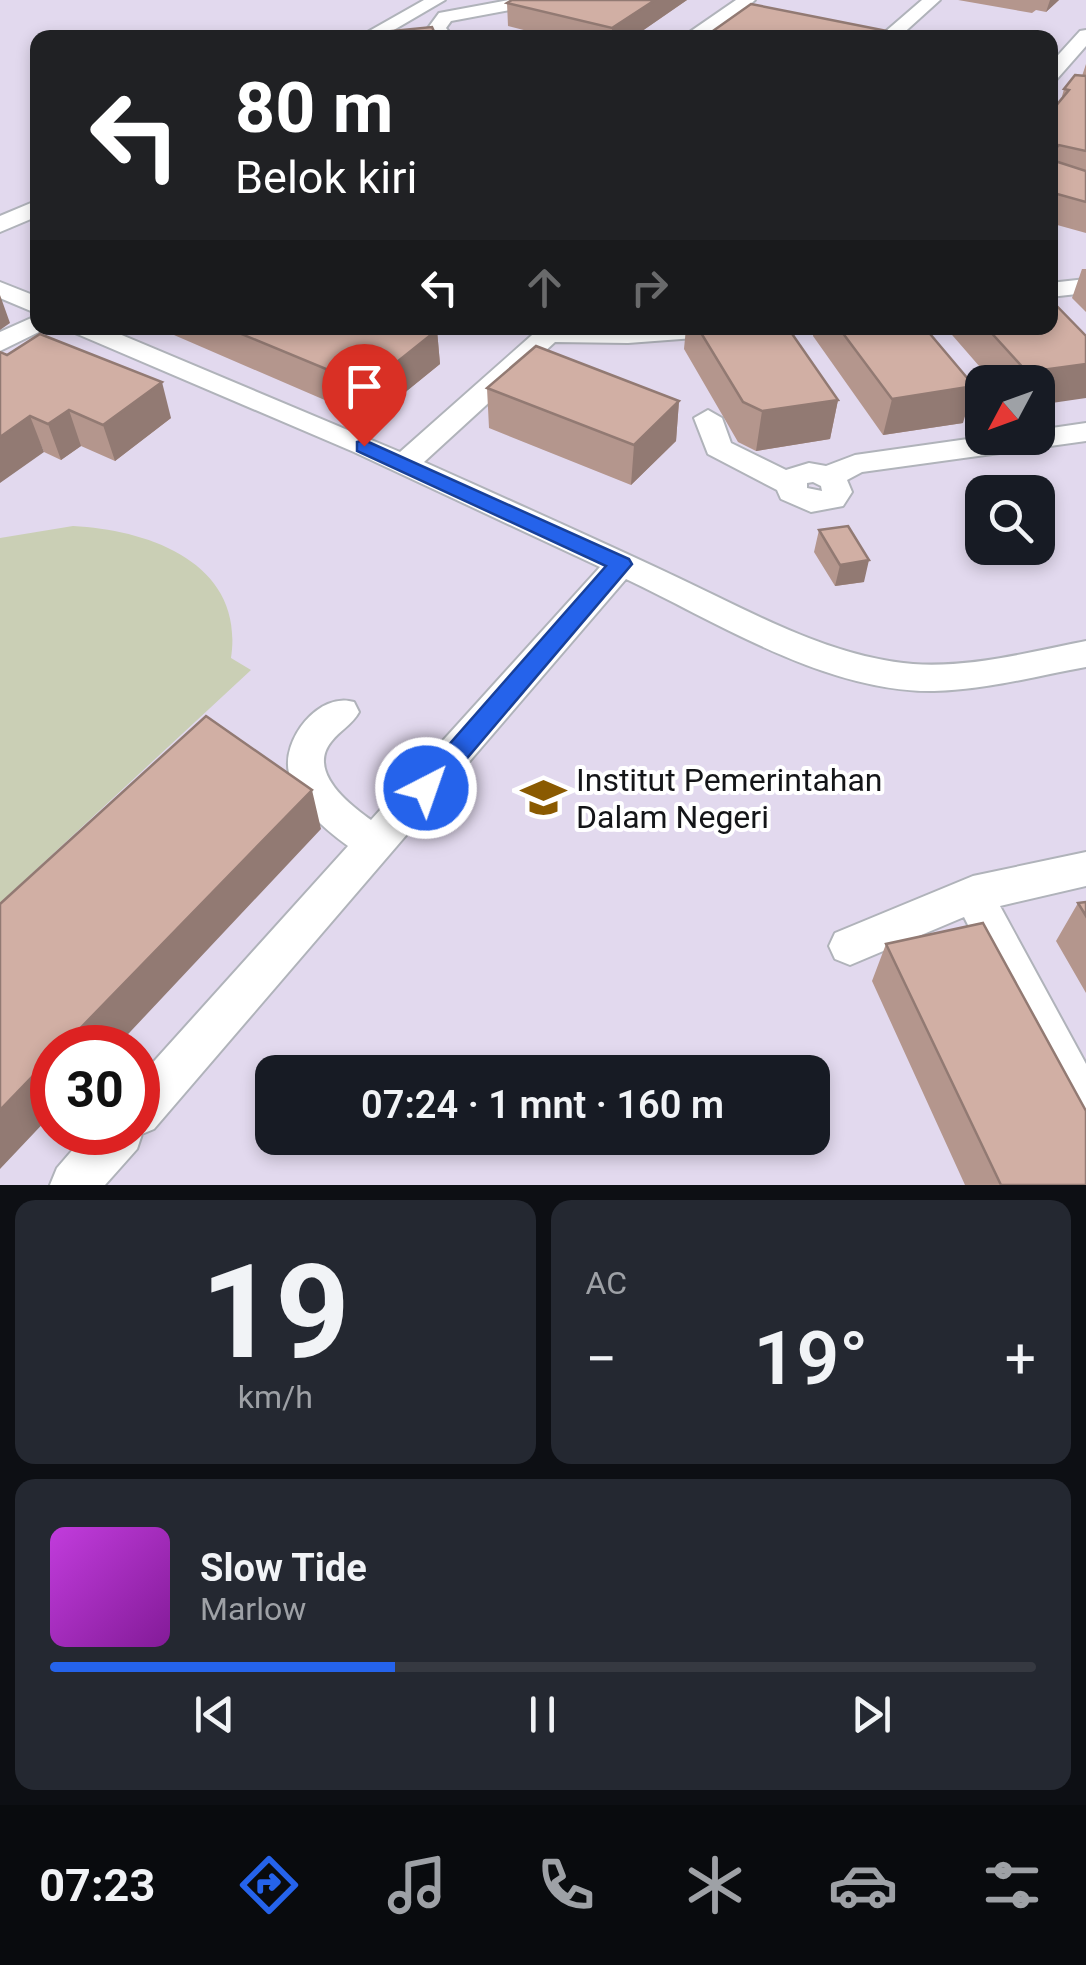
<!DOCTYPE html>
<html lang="id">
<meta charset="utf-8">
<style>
body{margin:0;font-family:Roboto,sans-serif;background:#242831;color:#f1f3f6;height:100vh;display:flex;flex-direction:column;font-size:38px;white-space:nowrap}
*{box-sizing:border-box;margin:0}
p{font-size:32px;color:#9ea1a6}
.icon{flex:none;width:55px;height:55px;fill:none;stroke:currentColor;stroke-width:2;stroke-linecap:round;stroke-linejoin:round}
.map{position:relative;height:1185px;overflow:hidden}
.sheet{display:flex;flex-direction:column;gap:15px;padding:15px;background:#0d0f14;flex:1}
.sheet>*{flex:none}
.banner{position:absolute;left:30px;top:30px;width:1028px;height:305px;border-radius:20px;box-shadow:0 5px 15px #0003;background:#202124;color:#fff;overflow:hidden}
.needle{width:65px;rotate:229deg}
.fabs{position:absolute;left:965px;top:365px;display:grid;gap:20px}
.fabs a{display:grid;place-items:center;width:90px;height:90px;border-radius:20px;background:#171b24;box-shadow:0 5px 15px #0003;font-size:50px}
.speed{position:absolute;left:30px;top:1025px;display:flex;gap:20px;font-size:50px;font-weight:700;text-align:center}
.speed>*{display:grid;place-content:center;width:130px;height:130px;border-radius:50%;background:#171b24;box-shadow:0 5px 15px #0003;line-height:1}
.speed .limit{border:15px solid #d22;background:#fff;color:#111}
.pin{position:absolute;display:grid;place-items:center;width:85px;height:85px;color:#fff;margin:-102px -42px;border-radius:50% 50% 50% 0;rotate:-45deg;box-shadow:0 0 10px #0007}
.pin .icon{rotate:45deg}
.me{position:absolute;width:110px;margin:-55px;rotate:41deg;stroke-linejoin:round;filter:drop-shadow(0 0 8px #0008)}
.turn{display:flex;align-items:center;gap:35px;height:210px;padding:0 40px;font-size:45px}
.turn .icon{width:130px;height:130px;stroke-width:2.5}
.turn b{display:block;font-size:70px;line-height:85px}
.lanes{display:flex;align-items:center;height:95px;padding:0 40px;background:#0003;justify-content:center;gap:50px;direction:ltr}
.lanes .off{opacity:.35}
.big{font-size:75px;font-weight:600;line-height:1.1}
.sheet .widget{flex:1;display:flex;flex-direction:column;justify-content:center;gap:15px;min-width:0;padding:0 35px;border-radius:20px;background:#242831}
.sheet .dial{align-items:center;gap:0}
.dial b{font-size:130px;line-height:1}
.song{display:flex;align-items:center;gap:30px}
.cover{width:120px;height:120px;border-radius:15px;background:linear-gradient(135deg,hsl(290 70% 55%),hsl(290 70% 35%))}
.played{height:10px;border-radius:5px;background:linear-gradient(90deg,#2563eb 35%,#363941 35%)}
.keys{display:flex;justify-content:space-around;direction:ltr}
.heat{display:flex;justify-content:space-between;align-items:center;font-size:55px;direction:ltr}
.sheet .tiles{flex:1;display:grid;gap:15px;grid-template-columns:1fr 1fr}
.widget:last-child{grid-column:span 2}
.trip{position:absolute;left:255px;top:1055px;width:575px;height:100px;border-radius:20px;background:#171b24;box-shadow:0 5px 15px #0003;font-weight:600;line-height:100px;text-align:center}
.tabs{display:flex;height:160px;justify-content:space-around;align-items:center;background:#090b0e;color:#9ea1a6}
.tabs .icon{width:70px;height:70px}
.tabs .active{color:#2563eb}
.tabs b{font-size:45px;color:#f1f3f6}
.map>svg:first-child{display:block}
.education{fill:#e2d9ee;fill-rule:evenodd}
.green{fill:#cacfb5}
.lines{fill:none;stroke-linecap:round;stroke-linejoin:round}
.minor-casing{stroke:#b0b3ba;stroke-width:4}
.minor{fill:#fff;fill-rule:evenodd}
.wall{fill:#b4968d}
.shaded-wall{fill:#927a73}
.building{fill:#d1afa4;stroke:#927a73;stroke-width:2.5}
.route{fill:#2563eb;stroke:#184099;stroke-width:2.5}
.labels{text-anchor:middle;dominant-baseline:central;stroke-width:8;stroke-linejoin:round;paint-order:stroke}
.poi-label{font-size:32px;fill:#141518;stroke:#fff;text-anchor:start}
</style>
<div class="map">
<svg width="1086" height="1185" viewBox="0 0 1086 1185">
<rect width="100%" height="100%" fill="#e4e8ef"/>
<!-- education -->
<path class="education" d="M 0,0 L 1086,0 L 1086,1185 L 0,1185 ZM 38,38 L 1050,38 L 1050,328 L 38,328 ZM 982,382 L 1038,382 L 1038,438 L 982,438 ZM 982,492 L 1038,492 L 1038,548 L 982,548 ZM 52,1048 L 138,1048 L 138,1132 L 52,1132 ZM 272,1072 L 812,1072 L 812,1138 L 272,1138 Z"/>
<!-- green -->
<path class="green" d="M 73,526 C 151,530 245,564 231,658 L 251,670 L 0,903 L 0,538 Z"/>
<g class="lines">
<defs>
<path id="minor" d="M 424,0 L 445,0 L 380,38 L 357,38 Z
M 509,0 L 545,0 L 537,5 L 451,21 L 446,28 L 454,38 L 435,38 L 428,28 L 439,13 Z
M 736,0 L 755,0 L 746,8 L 862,38 L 828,38 L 735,16 L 703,38 L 681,38 Z
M 922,0 L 940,0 L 898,38 L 878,38 Z
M 1086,30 L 1086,46 L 1057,79 L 1050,81 L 1050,64 L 1080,31 Z
M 38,200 L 38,216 L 0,232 L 0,216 Z
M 1086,279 L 1086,293 L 1050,297 L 1050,283 Z
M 0,282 L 38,297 L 38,314 L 0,298 Z
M 38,315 L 38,328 L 47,328 L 0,351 L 0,332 Z
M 71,328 L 105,328 L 400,452 L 540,328 L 733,328 L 730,333 L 721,336 L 628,343 L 555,342 L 424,462 C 504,498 585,534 666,572 C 744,608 826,657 913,664 C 971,668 1030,652 1086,641 L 1086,667 C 1036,676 985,690 934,691 C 826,692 721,624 626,579 L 154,1129 L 142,1134 L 137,1149 L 105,1185 L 50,1185 L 57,1168 L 88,1132 L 138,1132 L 138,1079 L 348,846 C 323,828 297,805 289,773 C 281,740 319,691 354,702 L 359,712 C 352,725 340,730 331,742 C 307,772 350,805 371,820 L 600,567 L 354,452 L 75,333 Z
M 708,410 L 722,418 L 731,443 L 786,470 L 809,463 L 826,466 L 855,455 L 982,437 L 1038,438 L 1038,430 L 1086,423 L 1086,441 L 862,472 L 847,480 L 852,492 L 843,506 L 811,512 L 781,499 L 777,490 L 708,454 L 694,418 ZM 813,482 L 821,486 L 822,491 L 807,488 L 807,483 Z
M 1086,852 L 1086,886 L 1000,906 L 1086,1064 L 1086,1134 L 1070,1127 L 964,917 L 850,965 L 835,959 L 829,946 L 835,933 L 973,876 Z"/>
</defs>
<!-- minor casing -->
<use href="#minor" class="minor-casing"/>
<!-- minor -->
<use href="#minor" class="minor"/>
</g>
<!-- wall -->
<path class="wall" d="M 512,0 L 687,0 L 632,38 L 555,38 L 508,26 L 507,3 Z
M 958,0 L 1059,0 L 1046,12 L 1036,10 L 1032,13 Z
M 1086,64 L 1086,233 L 1050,223 L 1050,113 L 1061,100 L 1064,89 L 1082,76 Z
M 1082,269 L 1086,269 L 1086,312 L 1072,298 Z
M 172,328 L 429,328 L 437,330 L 440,364 L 371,420 L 174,335 Z
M 686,328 L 788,328 L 838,400 L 830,439 L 756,451 L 738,442 L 684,349 Z
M 814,328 L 925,328 L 963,423 L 883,435 L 813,336 Z
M 946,328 L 1050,328 L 1038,382 L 993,382 Z
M 0,352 L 171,418 L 115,461 L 81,446 L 61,460 L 44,452 Z
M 487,388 L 679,401 L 676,441 L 631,485 L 489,428 Z
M 819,530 L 864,582 L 835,586 L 814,552 Z
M 1086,902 L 1086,993 L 1056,941 L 1078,903 Z
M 886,944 L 1086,1185 L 965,1185 L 872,981 Z"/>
<!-- shaded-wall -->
<path class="shaded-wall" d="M 655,0 L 687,0 L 632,38 L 612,38 L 612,28 Z
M 1050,0 L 1059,0 L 1046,12 Z
M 0,295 L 10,323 L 0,330 Z
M 437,330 L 440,364 L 371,420 L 367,386 Z
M 1086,364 L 1086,398 L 1038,405 L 1038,382 L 1024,382 L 1027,372 Z
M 162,382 L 171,418 L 115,461 L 103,425 Z
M 974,386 L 963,423 L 883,435 L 892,399 Z
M 838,400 L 830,439 L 756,451 L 762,411 Z
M 679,401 L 676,441 L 631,485 L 634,445 Z
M 69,410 L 81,446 L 61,460 L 48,424 Z
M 30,416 L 44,452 L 0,483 L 0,437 Z
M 869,560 L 864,582 L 835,586 L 840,565 Z
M 312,790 L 321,829 L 115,1048 L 61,1048 Z
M 52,1056 L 52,1114 L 0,1169 L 0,1110 Z"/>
<!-- building -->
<path class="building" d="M 512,0 L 655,0 L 612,28 L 507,3 Z
M 751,4 L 902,34 L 913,38 L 703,38 Z
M 432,27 L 437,38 L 372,38 L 371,33 Z
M 1075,75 L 1086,76 L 1086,151 L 1059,145 L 1055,149 L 1055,161 L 1086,171 L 1086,202 L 1050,192 L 1050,113 L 1069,90 L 1064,89 Z
M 1050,299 L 1086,336 L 1086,364 L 1027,372 L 987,328 L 1050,328 Z
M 227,328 L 429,328 L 437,330 L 367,386 Z
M 698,328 L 788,328 L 838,400 L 762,411 L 743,402 Z
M 839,328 L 925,328 L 974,386 L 892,399 Z
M 40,334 L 162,382 L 103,425 L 69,410 L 48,424 L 30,416 L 0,437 L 0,352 L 7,355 Z
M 536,346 L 679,401 L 634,445 L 487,388 Z
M 848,526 L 869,560 L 840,565 L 819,530 Z
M 206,716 L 312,790 L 61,1048 L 52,1048 L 52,1056 L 0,1110 L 0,904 Z
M 1086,902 L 1086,916 L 1078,903 Z
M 983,923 L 1086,1111 L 1086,1185 L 1001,1185 L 886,944 Z"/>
<!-- route -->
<path class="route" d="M 364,440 L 629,559 L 632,564 L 435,796 L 426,799 L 417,796 L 413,788 L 417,781 L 606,566 L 357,451 L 357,442 Z"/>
<!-- icons -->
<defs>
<symbol id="university-bare" viewBox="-9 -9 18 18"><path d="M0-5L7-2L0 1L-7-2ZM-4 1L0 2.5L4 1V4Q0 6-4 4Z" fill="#8a5a01" stroke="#fff" stroke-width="2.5" paint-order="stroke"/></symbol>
</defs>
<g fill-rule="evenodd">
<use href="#university-bare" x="512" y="766" width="63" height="63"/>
</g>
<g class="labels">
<!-- poi labels -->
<g class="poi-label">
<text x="576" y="780">Institut Pemerintahan<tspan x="576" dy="37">Dalam Negeri</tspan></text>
</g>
</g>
</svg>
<div class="fabs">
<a><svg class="needle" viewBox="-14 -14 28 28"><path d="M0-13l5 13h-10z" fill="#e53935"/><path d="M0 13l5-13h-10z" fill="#9ea1a6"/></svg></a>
<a><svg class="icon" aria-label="search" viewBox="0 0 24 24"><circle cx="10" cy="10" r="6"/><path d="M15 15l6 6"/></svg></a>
</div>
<div class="speed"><div class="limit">30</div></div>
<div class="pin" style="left:364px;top:446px;background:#d93025"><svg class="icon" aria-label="arrive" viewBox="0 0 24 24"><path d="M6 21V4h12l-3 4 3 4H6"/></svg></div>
<svg class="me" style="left:426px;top:788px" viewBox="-20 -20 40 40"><circle r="17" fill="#2563eb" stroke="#fff" stroke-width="3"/><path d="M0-11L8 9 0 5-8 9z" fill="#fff"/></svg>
<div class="trip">07:24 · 1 mnt · 160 m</div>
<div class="banner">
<div class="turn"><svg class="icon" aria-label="left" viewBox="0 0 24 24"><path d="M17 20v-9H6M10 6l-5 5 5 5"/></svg><div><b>80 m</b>Belok kiri</div></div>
<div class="lanes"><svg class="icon" aria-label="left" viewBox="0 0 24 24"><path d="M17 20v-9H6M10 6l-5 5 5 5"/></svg><svg class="icon off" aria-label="ahead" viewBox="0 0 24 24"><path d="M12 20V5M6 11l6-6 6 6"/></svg><svg class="icon off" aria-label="right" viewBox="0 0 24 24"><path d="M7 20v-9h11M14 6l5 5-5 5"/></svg></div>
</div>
</div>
<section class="sheet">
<div class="tiles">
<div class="widget dial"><b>19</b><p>km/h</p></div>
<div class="widget"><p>AC</p>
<div class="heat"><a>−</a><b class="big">19°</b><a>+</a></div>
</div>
<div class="widget">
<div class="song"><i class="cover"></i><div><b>Slow Tide</b><p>Marlow</p></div></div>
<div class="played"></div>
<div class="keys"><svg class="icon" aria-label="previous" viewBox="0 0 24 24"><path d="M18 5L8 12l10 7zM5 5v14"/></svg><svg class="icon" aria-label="pause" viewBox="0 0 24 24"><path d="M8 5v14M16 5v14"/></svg><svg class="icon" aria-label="next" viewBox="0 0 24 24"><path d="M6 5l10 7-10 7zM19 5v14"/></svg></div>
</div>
</div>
</section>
<nav class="tabs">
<b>07:23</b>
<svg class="icon active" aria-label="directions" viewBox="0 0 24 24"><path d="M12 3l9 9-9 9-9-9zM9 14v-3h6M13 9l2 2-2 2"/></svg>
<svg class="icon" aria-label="music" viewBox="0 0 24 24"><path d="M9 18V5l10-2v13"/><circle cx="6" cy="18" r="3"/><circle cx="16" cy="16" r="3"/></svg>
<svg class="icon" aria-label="phone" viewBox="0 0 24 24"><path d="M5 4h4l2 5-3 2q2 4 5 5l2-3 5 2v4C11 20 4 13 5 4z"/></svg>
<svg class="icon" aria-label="climate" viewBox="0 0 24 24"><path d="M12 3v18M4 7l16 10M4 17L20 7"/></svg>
<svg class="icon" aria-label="car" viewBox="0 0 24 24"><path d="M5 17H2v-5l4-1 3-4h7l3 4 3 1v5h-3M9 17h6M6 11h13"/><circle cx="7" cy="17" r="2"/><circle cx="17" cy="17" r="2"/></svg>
<svg class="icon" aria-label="filters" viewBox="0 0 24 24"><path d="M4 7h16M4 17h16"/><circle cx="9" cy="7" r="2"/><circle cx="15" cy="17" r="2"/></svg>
</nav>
